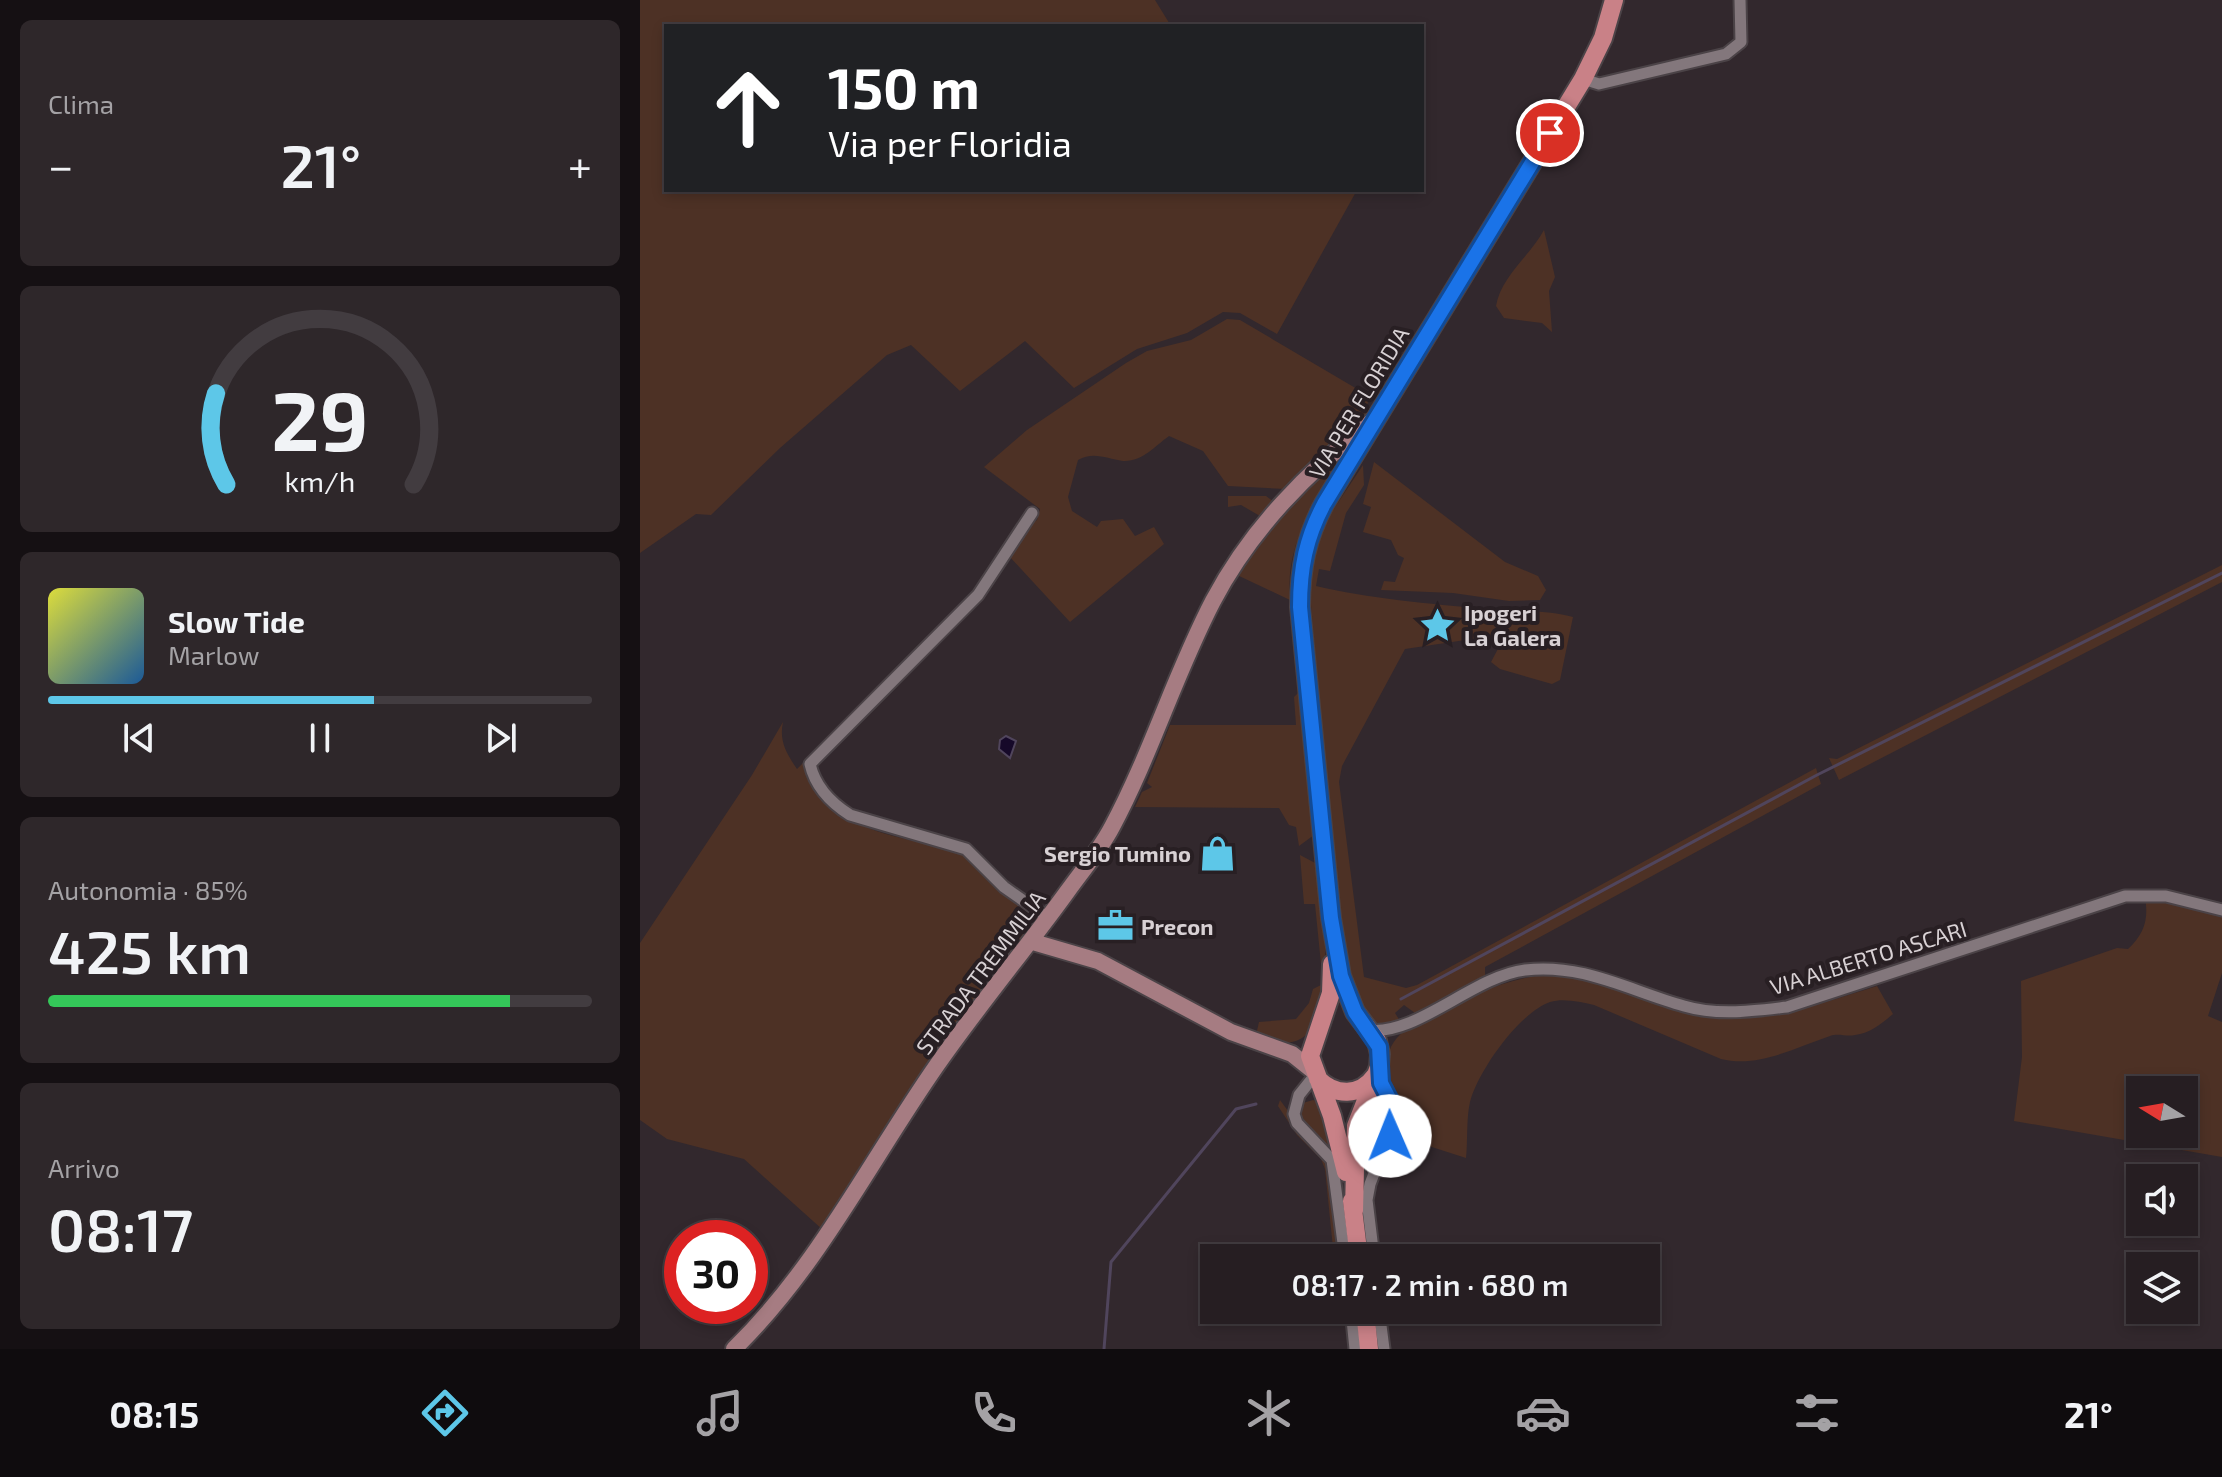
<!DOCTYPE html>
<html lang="it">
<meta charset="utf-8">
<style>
body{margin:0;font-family:"Exo 2",sans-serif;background:#2e272a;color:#f1f3f6;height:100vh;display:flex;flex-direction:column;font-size:30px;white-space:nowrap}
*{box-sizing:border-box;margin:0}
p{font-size:26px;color:#a4a2a5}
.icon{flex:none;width:44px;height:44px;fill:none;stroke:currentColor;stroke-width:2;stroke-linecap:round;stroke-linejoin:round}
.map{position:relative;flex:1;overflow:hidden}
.sheet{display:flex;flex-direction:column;gap:20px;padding:20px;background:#151013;width:640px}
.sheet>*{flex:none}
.top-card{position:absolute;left:24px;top:24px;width:760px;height:168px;border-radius:0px;box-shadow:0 4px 12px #0003,0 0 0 2px #423c40;background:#202124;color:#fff;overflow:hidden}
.needle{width:52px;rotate:281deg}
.tools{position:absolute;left:1486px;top:1076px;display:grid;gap:16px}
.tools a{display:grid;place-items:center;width:72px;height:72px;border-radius:0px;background:#261e22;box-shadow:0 4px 12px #0003,0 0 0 2px #423c40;font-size:40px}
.speed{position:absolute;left:24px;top:1220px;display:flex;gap:16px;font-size:40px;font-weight:700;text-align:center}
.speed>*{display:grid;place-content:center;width:104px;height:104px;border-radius:50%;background:#261e22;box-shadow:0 4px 12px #0003,0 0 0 2px #423c40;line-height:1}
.speed .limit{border:12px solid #d22;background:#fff;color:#111}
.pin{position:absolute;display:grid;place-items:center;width:68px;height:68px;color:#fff;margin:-34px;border:4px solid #fff;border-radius:50%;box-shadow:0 2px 8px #0007}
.me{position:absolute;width:88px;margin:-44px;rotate:359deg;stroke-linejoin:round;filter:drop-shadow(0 0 6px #0008)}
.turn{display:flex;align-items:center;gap:28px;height:168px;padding:0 32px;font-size:36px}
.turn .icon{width:104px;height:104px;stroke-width:2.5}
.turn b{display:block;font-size:56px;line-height:68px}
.big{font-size:60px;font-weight:600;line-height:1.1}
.sheet .tile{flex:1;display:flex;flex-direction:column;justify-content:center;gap:12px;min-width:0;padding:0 28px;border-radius:12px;background:#2e272a}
.sheet .dial{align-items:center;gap:0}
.dial svg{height:208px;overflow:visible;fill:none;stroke:#423c40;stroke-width:7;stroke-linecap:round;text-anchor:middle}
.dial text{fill:#f1f3f6;stroke:none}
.song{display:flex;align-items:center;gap:24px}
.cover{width:96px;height:96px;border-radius:12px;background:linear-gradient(135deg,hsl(60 70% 55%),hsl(210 70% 35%))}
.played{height:8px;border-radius:4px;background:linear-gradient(90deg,#5dc7e8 60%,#423c40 60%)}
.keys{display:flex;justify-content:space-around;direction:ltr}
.heat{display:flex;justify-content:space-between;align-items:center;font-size:44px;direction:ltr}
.charge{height:12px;border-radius:6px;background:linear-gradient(90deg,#34c759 85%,#423c40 0)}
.trip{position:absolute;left:560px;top:1244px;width:460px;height:80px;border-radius:0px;background:#261e22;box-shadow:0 4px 12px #0003,0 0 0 2px #423c40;font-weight:600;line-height:80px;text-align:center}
.tabs{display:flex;height:128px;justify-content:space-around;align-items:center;background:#0f0c0e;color:#a4a2a5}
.tabs .icon{width:56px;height:56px}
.tabs .selected{color:#5dc7e8}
.tabs b{font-size:36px;color:#f1f3f6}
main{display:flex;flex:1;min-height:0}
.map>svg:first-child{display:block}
.green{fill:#4d3125;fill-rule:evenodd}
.water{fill:#160929;stroke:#50455c;stroke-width:2}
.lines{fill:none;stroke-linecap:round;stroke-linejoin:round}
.stream{stroke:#50455c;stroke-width:3}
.minor-casing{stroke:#4b4347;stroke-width:15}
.secondary-casing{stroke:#4b4347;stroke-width:20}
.primary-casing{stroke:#4b4347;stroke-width:22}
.minor{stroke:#83777c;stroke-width:11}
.secondary{stroke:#a67c82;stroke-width:16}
.primary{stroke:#c98187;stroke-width:18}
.route-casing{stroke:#114b97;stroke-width:20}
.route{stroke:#1a73e8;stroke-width:14}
.labels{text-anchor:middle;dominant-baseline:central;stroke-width:8;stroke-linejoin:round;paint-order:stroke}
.street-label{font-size:22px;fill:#d8d1d4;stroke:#281f23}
.poi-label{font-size:22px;font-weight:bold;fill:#d8d1d4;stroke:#281f23;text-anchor:start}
</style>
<main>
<section class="sheet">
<div class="tile"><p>Clima</p>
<div class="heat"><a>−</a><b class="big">21°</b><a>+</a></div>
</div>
<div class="tile dial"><svg viewBox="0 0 100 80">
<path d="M14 69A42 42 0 1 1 86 69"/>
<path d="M14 69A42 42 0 0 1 10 34" stroke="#5dc7e8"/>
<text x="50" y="56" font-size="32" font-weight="700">29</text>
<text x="50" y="72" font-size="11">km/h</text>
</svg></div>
<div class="tile">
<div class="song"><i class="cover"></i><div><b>Slow Tide</b><p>Marlow</p></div></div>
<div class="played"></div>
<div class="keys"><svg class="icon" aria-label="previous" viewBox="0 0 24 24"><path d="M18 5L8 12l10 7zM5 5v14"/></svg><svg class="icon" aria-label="pause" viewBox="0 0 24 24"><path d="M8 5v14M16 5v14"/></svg><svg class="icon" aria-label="next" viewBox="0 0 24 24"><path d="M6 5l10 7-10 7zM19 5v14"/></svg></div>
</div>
<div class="tile"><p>Autonomia · 85%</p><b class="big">425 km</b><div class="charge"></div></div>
<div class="tile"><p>Arrivo</p><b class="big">08:17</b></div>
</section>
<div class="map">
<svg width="1582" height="1349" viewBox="0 0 1582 1349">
<rect width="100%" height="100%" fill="#32282d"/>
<!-- green -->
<path class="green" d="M 0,0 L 515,0 L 531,26 L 26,26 L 26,190 L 717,190 L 637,334 L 600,313 L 583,312 L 547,333 L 497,349 L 434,388 L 385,341 L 320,391 L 271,345 L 247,355 L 140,448 L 71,515 L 56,514 L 0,553 Z
M 904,230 L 915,277 L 909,291 L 912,332 L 902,323 L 864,318 L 856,306 C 861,276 890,256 904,230 Z
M 587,319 L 600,320 L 729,396 L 726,413 L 677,454 L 646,489 L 588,486 L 563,451 L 529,436 C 515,446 502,462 483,461 C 467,459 454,451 438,460 L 428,497 L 432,511 L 457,527 L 461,521 L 483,519 L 495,536 L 514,527 L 524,544 L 430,622 L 369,556 L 390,525 L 397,520 L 400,509 L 344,467 L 387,430 L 486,363 L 507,351 L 551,340 Z
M 697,457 L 700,461 C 672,506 645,545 650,600 L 597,575 L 643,515 Z
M 734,462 L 865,562 L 898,576 L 906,590 L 900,600 L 869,601 L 813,593 L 741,590 L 744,581 L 755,582 L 764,558 L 758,555 L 751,540 L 723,532 L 731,507 L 723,504 Z
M 723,465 L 724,485 L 706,513 L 690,571 L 679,569 L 676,586 C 727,598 790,604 846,609 C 876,612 904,609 933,617 L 920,680 L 912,684 L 860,669 L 851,662 L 859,647 L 859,635 L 765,649 L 702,766 L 699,782 L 724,977 L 766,988 L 777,985 L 1176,768 L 1181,784 L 845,967 L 845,976 L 775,1013 L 764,1005 L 755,1013 L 760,1021 L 738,1025 L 726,1017 L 704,974 L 670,594 L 674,558 L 687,519 Z
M 588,496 L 626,496 L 634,502 L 620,516 L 601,505 L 588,507 Z
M 1582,565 L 1582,582 L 1199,780 L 1189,758 L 1197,759 Z
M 659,692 L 674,835 L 659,846 L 656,827 L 649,825 L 639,808 L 495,807 L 502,792 L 512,787 L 507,783 L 530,725 L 656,725 L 654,697 Z
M 143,722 C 139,741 146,753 157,769 L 165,761 C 166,817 244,835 288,844 C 298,846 310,846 319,850 C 336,858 382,900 393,916 L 390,927 L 183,1230 L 104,1159 L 27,1139 L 0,1120 L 0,943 L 112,775 Z
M 660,855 L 677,864 C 680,902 705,1031 652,1042 C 641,1044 627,1038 616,1035 L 619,1022 L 656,1019 L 669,1003 L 673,989 L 683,984 L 675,904 L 664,904 Z
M 1505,898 L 1582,917 L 1582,973 L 1568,1016 L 1582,1022 L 1582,1157 L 1374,1121 L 1382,1057 L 1381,981 L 1477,948 L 1488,949 C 1504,934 1509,919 1505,898 ZM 1500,1090 L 1544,1090 L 1544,1134 L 1500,1134 Z
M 913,974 C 960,979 999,1000 1044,1012 C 1111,1029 1173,1006 1237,986 L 1253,1014 C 1242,1023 1231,1033 1215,1035 C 1206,1037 1199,1033 1190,1036 C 1154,1048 1119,1068 1081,1059 L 954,1005 C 940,1002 924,998 910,1002 C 879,1013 838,1071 830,1102 C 826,1120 828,1140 826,1158 L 767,1139 L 758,1127 C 766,1090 726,1063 765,1030 C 813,1005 858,978 913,974 Z
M 640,1100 L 689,1167 L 700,1258 L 694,1258 L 685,1169 L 681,1159 L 657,1135 L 638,1106 Z
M 673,1100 L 679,1102 L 697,1160 L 659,1114 L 663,1103 Z"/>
<!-- water -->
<path class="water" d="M 366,736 L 376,741 L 370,758 L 359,749 L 360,740 Z"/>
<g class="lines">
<!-- stream -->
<path class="stream" d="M 761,999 L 1177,775 L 1582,573
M 464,1349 L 471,1262 L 596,1109 L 616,1104"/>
<defs>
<path id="minor" d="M 943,79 L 959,84 L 1086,54 L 1101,42 L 1100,0
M 392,513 L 338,595 L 170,764 C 175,786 191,803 210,815 L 326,849 L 364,887 L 408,918
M 728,1030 C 775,1037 834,976 885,970 C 943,963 990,991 1044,1006 C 1078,1016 1112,1011 1147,1007 L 1485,896 L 1526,896 L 1582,910
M 675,1075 L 659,1095 L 654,1114 L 657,1123 L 692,1160 L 705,1258
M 734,1258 L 727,1200 L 730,1184 L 755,1119 L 740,1072
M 711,1310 L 715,1349
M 739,1310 L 744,1349"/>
<path id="secondary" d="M 393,942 L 458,961 L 591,1032 L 652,1054 L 672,1070
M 94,1349 C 178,1267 230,1161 297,1065 C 338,1006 385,950 427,892 C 442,871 460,850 472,827 C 511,754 535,674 573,601 C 611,529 667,472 731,422"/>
<path id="primary" d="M 692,964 L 691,993 L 670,1056 L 692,1116 L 706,1172
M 678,1079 C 695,1096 720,1097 735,1076
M 712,1201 L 719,1258
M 714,1211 L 716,1126 L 739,1067 L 740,1054 L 737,1041 L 715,1012 L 701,976 L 691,918 L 660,607 C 660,568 666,538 684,504 L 943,79 L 963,38 L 974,0
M 725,1310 L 729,1349"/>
</defs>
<!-- minor casing -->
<use href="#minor" class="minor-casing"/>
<!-- secondary casing -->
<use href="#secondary" class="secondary-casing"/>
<!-- primary casing -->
<use href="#primary" class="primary-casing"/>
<!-- minor -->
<use href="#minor" class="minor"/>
<!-- secondary -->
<use href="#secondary" class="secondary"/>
<!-- primary -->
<use href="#primary" class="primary"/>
</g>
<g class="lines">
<defs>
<path id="route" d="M 750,1136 L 755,1110 L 741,1083 L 739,1047 L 715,1012 L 701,976 L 691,918 L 660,607 C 660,568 666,538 684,504 L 910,133"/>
</defs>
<!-- route casing -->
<use href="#route" class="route-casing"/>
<!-- route -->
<use href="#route" class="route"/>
</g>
<!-- icons -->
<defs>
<symbol id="sight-bare" viewBox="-9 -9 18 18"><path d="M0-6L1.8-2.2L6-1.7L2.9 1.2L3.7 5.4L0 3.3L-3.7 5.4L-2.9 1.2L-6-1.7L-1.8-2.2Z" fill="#5dc7e8" stroke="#281f23" stroke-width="2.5" paint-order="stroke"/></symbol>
<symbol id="shop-bare" viewBox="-9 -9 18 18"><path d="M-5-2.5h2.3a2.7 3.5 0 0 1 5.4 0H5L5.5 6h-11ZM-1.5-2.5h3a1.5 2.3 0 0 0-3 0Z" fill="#5dc7e8" stroke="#281f23" stroke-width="2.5" paint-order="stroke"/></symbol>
<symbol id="office-bare" viewBox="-9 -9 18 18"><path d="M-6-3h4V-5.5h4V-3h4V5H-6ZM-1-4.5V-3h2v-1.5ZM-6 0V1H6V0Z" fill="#5dc7e8" stroke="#281f23" stroke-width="2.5" paint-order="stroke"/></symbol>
</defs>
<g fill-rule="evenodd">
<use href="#sight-bare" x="772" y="600" width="51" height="51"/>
<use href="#shop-bare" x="552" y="828" width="51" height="51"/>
<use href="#office-bare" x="450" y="900" width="51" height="51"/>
</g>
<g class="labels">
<!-- street labels -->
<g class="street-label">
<text transform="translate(718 402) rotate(-59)">VIA PER FLORIDIA</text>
<text transform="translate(1228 957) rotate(-17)">VIA ALBERTO ASCARI</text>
<text transform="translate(340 972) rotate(-53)">STRADA TREMMILIA</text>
</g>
<!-- poi labels -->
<g class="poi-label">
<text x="824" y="612">Ipogeri<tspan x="824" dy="25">La Galera</tspan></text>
<text x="551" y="853" text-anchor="end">Sergio Tumino</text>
<text x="501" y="926">Precon</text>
</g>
</g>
</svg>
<div class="tools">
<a><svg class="needle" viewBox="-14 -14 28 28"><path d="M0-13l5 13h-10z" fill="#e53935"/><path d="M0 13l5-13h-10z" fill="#a4a2a5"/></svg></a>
<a><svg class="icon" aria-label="sound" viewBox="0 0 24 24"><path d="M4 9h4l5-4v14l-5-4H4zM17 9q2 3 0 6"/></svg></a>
<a><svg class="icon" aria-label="layers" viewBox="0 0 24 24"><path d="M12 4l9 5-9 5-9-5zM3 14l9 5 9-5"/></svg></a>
</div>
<div class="speed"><div class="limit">30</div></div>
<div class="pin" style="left:910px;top:133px;background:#d93025"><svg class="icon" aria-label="arrive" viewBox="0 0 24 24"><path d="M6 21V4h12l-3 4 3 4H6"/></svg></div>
<svg class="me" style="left:750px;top:1136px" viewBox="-20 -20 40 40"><circle r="19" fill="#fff"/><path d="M0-13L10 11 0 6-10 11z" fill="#1a73e8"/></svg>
<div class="trip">08:17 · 2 min · 680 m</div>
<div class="top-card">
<div class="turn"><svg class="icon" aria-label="ahead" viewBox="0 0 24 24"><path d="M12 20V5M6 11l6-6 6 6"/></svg><div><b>150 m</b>Via per Floridia</div></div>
</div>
</div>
</main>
<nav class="tabs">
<b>08:15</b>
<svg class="icon selected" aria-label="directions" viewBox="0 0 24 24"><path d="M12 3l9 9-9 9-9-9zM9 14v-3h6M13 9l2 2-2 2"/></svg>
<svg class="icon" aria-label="music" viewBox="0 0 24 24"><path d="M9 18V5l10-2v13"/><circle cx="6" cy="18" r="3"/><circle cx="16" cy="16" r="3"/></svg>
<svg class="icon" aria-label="phone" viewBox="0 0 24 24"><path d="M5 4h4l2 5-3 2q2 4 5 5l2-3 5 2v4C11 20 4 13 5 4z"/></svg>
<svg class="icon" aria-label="climate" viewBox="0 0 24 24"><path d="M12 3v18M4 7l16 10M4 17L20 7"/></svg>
<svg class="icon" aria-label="car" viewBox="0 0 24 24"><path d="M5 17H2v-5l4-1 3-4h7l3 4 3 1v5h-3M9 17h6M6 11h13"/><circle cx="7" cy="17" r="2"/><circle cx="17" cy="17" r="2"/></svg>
<svg class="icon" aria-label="filters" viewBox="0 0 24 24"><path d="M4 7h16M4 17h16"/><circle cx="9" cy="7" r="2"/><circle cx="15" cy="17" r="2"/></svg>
<b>21°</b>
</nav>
